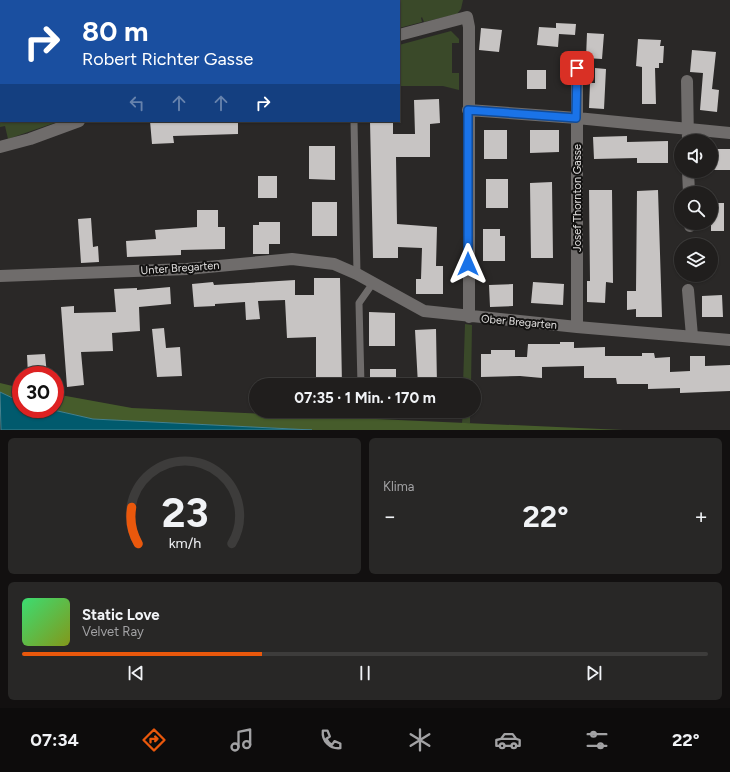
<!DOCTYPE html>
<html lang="de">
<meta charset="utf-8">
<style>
body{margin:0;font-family:Figtree,sans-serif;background:#282726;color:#f1f3f6;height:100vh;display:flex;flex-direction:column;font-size:15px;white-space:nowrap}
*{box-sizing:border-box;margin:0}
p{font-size:13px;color:#a2a2a4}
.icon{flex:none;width:22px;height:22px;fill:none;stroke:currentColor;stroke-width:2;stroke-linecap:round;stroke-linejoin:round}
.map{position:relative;height:430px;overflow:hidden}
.details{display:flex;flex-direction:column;gap:8px;padding:8px;background:#121010;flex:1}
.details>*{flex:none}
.guide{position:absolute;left:0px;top:0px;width:400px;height:122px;box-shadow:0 1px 3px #0004,0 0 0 1px #3d3c3b;background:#1a4fa0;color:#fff;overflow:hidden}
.tools{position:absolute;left:674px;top:134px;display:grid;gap:8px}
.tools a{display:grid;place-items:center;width:44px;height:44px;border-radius:50%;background:#201e1d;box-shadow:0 1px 3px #0004,0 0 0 1px #3d3c3b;font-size:20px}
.speed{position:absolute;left:12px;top:366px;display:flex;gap:8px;font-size:20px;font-weight:700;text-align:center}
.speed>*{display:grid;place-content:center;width:52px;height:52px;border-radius:50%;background:#201e1d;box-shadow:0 1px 3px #0004,0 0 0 1px #3d3c3b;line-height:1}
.speed .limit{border:6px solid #d22;background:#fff;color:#111}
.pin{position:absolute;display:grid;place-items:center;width:34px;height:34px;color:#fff;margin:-17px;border-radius:8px;box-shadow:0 2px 6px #0006}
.me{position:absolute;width:44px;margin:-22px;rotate:0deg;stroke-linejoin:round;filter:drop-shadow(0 0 3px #0008)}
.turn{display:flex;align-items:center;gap:14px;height:84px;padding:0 16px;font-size:18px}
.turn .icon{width:52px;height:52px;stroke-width:2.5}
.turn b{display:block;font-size:28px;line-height:34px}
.lanes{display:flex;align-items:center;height:38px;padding:0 16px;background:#0003;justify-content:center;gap:20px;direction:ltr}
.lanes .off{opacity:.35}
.big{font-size:30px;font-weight:700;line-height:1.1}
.details .widget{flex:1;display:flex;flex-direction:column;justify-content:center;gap:6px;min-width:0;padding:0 14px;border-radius:6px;background:#282726}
.details .dial{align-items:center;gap:0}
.dial svg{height:104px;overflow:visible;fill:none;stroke:#3d3c3b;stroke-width:7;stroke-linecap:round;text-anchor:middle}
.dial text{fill:#f1f3f6;stroke:none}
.song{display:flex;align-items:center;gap:12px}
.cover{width:48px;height:48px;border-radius:6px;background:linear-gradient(135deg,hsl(140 70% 55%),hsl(70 70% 35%))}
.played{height:4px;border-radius:2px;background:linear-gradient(90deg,#ea580c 35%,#3d3c3b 35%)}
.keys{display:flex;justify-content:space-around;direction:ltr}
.heat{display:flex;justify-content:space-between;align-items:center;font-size:22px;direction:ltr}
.details .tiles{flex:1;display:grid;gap:8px;grid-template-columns:1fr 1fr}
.widget:last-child{grid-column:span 2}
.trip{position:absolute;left:249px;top:378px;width:232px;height:40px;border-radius:20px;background:#201e1d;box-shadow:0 1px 3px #0004,0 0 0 1px #3d3c3b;font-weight:700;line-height:40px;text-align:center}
.tab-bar{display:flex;height:64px;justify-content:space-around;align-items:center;background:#0d0c0c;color:#a2a2a4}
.tab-bar .icon{width:28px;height:28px}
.tab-bar .selected{color:#ea580c}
.tab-bar b{font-size:18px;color:#f1f3f6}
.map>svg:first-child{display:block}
.green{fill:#3a4929}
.forest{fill:#465c2b}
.water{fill:#015a6d;stroke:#44828f}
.building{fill:#c7c4c3}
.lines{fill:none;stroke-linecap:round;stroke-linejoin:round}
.lane{stroke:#6f6c6b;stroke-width:7}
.street{stroke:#6f6c6b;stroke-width:12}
.rail-casing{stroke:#949291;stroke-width:4.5}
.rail{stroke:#121110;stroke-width:3;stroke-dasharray:9;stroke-linecap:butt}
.route-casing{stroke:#114b97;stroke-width:10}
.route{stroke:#1a73e8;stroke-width:7}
.labels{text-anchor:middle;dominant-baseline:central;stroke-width:4;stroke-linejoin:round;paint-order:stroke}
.street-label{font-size:11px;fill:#e1dfde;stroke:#121110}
</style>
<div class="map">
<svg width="730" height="430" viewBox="0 0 730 430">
<rect width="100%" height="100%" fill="#2a2827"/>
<!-- green -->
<path class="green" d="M 306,0 L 463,0 L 461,9 L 457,14 L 424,22 L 422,17 L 421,18 L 422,22 L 399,28 L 399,1 L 302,1 Z
M 451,31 L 459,39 L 459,43 L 452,43 L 452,73 L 459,73 L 459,90 L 443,86 L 399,86 L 399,45 Z
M 1,85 L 1,121 L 60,121 L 8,139 L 5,126 L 0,127 Z
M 465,324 L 472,325 L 471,385 L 463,385 Z
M 463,411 L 470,411 L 470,423 L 462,423 Z"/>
<!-- forest -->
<path class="forest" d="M 0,383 L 21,388 L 21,402 L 0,392 Z
M 55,394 L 132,408 L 623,430 L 312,430 L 93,419 L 49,409 L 55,409 Z"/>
<!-- water -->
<path class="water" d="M 0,392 L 21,402 L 21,409 L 49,409 L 93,419 L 312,430 L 1,430 Z"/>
<!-- building -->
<path class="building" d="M 556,23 L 576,24 L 575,35 L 559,34 L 558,47 L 537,45 L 539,27 L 556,28 Z
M 481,28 L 502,30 L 499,52 L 479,50 Z
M 587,33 L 604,34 L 602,59 L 586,58 Z
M 638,39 L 661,40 L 660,46 L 664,46 L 663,63 L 659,63 L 659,68 L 655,68 L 656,104 L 642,104 L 642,67 L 636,66 Z
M 692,50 L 716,52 L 712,89 L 719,90 L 717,112 L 700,110 L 703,73 L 690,72 Z
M 595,68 L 606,69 L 604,109 L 589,108 L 590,83 L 595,83 Z
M 527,70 L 546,70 L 546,89 L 527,89 Z
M 439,99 L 440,123 L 430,124 L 430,157 L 396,157 L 397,224 L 437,227 L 436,266 L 443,266 L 443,294 L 416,294 L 416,279 L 421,279 L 422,248 L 398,247 L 398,258 L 373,258 L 370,121 L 393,121 L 393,134 L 415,134 L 414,100 Z
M 150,121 L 238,121 L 238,134 L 173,136 L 174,143 L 152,144 Z
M 484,130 L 507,130 L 507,159 L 484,159 Z
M 530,130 L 559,130 L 559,152 L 530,153 Z
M 627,136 L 627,142 L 668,141 L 668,163 L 637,163 L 637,158 L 594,159 L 593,137 Z
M 309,146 L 335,146 L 335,180 L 309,179 Z
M 711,149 L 730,149 L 730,170 L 711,170 Z
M 258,176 L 277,176 L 277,198 L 258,198 Z
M 486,179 L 508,179 L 508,208 L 486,208 Z
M 552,182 L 553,258 L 531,258 L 530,183 Z
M 589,190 L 612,190 L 613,283 L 606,282 L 605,303 L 587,302 L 587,281 L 590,281 Z
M 658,190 L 662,317 L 636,317 L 636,309 L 627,310 L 627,291 L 636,291 L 637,191 Z
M 312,202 L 337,202 L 337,236 L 312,236 Z
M 711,203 L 724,203 L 724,231 L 711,231 Z
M 197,210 L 218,210 L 218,227 L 225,227 L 225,249 L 181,250 L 181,255 L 127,257 L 126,241 L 156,239 L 155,230 L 197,227 Z
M 91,218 L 93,247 L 98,246 L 99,262 L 81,263 L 78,219 Z
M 259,222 L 280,222 L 280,244 L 269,244 L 269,254 L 253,254 L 253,225 L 259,225 Z
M 483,229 L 500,229 L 500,236 L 505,236 L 505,261 L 483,261 Z
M 314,278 L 340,278 L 342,385 L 316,385 L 316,337 L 287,338 L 285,300 L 258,301 L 260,319 L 246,320 L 245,302 L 215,304 L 215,306 L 194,307 L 192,284 L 213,282 L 214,285 L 295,280 L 295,295 L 314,295 Z
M 533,282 L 564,284 L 563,305 L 531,303 Z
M 513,284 L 513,306 L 490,307 L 489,285 Z
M 170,287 L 171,304 L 139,307 L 140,331 L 112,333 L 113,351 L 81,352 L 84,385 L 67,387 L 61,307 L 74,306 L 74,313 L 116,312 L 114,289 L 137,288 L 137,290 Z
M 722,295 L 723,317 L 702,317 L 702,296 Z
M 369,312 L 395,313 L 395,346 L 369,346 Z
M 164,328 L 166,348 L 180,347 L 182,376 L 157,377 L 152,329 Z
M 436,329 L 437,385 L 418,385 L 415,330 Z
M 560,342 L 574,342 L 574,348 L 605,347 L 605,356 L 642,356 L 642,353 L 654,353 L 655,358 L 670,357 L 670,372 L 690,371 L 690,356 L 705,356 L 705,366 L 730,365 L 730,391 L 680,393 L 680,388 L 648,389 L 648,384 L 617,384 L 616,378 L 584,378 L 584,366 L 542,367 L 542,378 L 520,376 L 481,377 L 481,354 L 491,354 L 491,350 L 515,350 L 515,357 L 527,357 L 528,344 L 560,344 Z
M 45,354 L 47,375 L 28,375 L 27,355 Z
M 370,369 L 396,369 L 396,385 L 370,385 Z"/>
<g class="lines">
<!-- lane -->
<path class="lane" d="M 354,121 L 357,274
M 361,385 L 359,303 L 373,283"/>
<!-- street -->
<path class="street" d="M 399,35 L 467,17 L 469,27 L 469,317
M 577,68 L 577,327
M 687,81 L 688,141
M 468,110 L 577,118 L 730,133
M 0,147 L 30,139 L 79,121
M 688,171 L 689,193
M 690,223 L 690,226
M 0,276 L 187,269 L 292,259 L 334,264 L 357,274 L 424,311 L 577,327 L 730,340
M 688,290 L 692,336"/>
<defs>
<path id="rail" d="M 166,1 L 170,0
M 203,1 L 207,0
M 0,43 L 1,43
M 0,53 L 1,53"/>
</defs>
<!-- rail casing -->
<use href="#rail" class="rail-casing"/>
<!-- rail -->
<use href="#rail" class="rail"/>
</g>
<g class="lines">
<defs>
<path id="route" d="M 468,264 L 468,110 L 576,118 L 577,68"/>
</defs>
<!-- route casing -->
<use href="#route" class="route-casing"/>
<!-- route -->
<use href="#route" class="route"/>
</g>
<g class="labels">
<!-- street labels -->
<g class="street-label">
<text transform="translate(577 198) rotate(-90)">Josef Thornton Gasse</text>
<text transform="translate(180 268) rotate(-4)">Unter Bregarten</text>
<text transform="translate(519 322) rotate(5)">Ober Bregarten</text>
</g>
</g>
</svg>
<div class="tools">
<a><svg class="icon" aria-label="sound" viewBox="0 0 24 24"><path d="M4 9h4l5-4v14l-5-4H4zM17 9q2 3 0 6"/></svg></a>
<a><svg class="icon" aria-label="search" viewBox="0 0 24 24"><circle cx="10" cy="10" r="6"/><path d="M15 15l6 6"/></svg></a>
<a><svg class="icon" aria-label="layers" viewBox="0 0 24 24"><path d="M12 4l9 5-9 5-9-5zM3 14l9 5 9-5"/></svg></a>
</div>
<div class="speed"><div class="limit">30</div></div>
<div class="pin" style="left:577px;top:68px;background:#d93025"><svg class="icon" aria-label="arrive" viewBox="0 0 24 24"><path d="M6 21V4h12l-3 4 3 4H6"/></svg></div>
<svg class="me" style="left:468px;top:264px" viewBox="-20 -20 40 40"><path d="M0-17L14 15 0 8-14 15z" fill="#1a73e8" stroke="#fff" stroke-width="4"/></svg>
<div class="trip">07:35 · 1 Min. · 170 m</div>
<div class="guide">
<div class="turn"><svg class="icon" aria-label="right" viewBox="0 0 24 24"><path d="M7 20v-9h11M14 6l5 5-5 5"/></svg><div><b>80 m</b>Robert Richter Gasse</div></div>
<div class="lanes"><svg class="icon off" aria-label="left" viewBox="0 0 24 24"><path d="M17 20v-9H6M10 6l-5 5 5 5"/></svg><svg class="icon off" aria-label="ahead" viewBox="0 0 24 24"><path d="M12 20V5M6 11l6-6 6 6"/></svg><svg class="icon off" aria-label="ahead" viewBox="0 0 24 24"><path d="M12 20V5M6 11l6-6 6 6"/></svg><svg class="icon" aria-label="right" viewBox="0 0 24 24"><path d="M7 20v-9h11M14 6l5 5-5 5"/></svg></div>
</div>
</div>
<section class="details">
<div class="tiles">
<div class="widget dial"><svg viewBox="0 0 100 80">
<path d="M14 69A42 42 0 1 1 86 69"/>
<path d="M14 69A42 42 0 0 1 9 41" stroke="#ea580c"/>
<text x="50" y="56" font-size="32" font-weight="700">23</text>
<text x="50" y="72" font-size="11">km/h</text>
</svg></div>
<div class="widget"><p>Klima</p>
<div class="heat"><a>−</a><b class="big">22°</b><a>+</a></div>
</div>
<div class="widget">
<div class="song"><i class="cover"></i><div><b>Static Love</b><p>Velvet Ray</p></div></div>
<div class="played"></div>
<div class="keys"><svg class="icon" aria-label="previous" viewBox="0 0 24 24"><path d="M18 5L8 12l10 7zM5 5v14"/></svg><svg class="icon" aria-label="pause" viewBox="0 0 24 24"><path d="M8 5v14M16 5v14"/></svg><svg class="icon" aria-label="next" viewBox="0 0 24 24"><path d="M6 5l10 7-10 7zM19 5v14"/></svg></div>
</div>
</div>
</section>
<nav class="tab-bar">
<b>07:34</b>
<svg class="icon selected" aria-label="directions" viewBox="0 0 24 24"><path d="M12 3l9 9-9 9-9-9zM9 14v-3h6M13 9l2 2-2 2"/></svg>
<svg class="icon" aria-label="music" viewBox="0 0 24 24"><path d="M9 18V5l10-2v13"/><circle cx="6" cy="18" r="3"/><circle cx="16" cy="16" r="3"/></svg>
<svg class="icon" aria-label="phone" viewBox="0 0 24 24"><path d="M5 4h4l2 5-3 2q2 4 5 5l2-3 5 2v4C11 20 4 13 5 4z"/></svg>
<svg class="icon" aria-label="climate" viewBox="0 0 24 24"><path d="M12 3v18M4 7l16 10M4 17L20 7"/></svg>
<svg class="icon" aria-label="car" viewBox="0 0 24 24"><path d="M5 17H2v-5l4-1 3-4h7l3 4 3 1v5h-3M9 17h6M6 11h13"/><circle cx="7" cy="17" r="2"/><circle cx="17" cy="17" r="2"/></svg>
<svg class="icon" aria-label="filters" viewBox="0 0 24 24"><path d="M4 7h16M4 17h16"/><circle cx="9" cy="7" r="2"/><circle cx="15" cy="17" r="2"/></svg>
<b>22°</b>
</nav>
